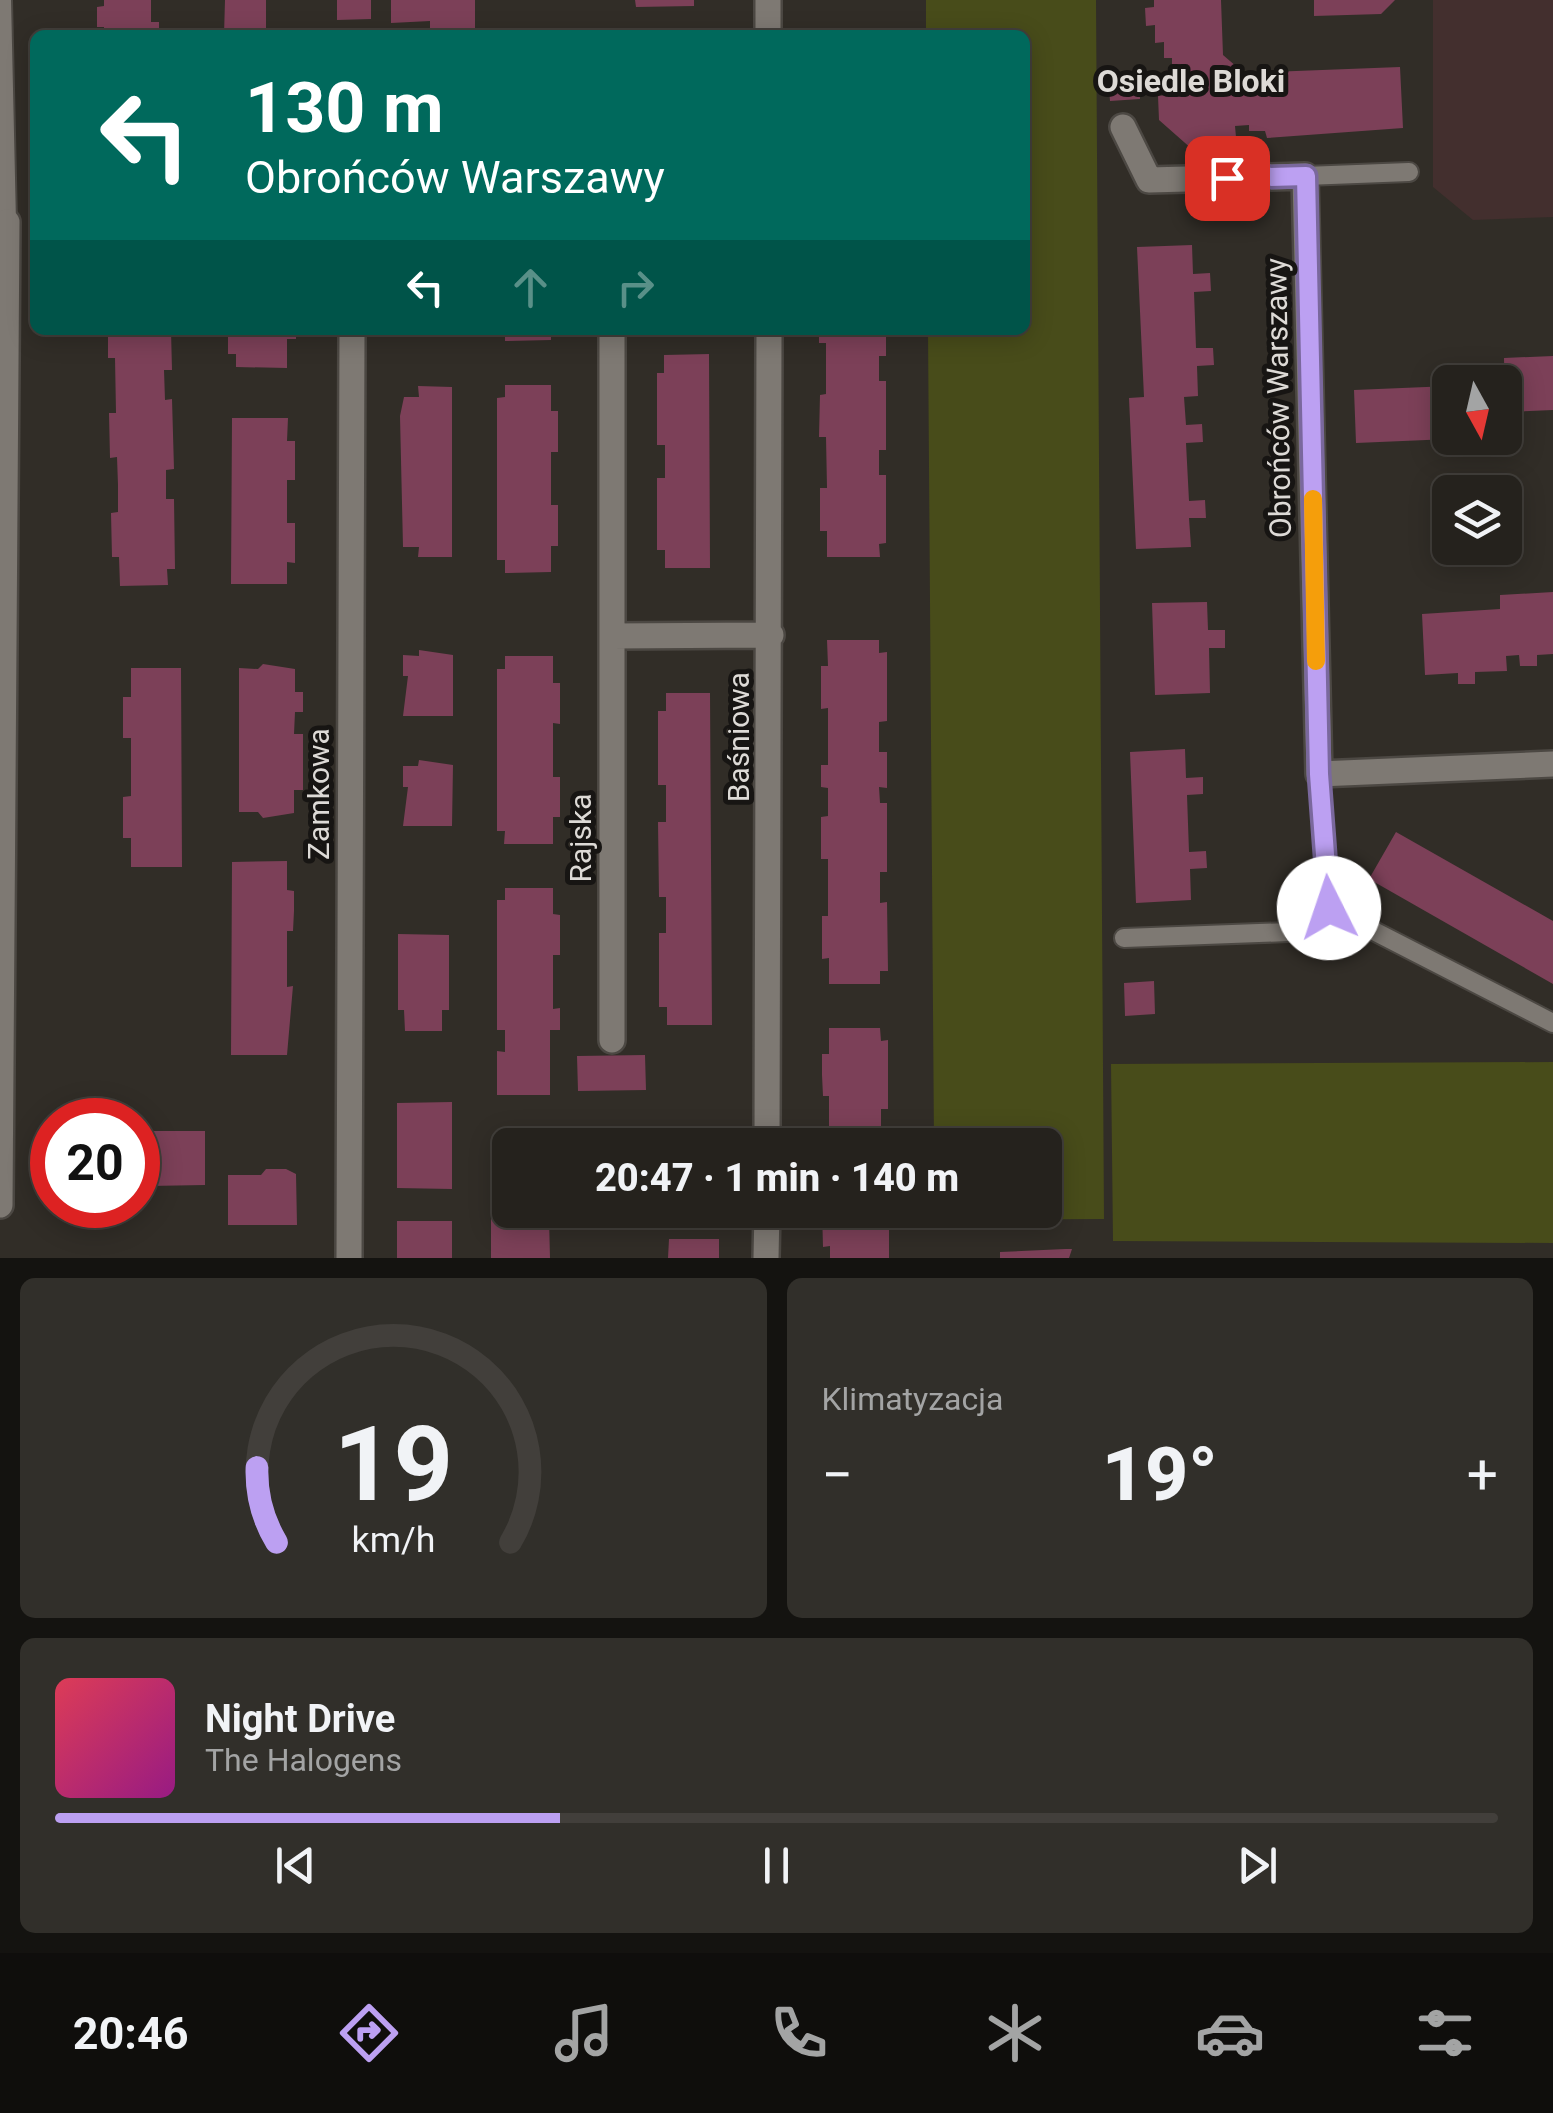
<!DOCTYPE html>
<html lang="pl">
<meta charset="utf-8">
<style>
body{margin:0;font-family:Roboto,sans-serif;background:#312f2a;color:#f1f3f6;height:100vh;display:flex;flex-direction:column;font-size:38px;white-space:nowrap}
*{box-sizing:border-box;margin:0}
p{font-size:32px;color:#a3a4a4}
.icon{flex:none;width:55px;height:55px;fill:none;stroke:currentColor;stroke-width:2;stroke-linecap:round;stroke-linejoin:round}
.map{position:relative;height:1258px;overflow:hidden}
.drawer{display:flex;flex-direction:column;gap:20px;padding:20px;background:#141310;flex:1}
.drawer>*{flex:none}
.hud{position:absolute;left:30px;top:30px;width:1000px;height:305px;border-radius:15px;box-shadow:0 5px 25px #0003,0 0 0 2px #423f3b;background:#00695c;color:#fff;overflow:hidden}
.needle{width:65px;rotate:172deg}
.controls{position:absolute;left:1432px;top:365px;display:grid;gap:20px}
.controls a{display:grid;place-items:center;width:90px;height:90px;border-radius:15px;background:#25221d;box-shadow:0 5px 25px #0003,0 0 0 2px #423f3b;font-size:50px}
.speed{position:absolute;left:30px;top:1098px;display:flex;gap:20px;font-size:50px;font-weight:700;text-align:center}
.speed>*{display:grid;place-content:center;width:130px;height:130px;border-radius:50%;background:#25221d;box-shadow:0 5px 25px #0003,0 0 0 2px #423f3b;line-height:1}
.speed .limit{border:15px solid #d22;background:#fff;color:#111}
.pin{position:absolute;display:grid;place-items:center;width:85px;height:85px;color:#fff;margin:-42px;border-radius:20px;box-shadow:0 5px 15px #0006}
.me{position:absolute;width:110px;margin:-55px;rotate:356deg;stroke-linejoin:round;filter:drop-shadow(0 0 8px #0008)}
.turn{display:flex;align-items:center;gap:35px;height:210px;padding:0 50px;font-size:45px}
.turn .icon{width:130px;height:130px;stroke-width:2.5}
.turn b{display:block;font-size:70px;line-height:85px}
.lanes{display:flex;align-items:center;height:95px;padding:0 50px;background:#0003;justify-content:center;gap:50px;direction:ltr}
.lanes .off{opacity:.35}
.big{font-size:75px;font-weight:800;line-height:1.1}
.drawer .widget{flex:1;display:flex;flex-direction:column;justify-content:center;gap:15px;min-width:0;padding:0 35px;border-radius:15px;background:#312f2a}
.drawer .dial{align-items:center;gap:0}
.dial svg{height:260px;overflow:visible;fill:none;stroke:#423f3b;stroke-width:7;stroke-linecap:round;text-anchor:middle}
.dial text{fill:#f1f3f6;stroke:none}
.song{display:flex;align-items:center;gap:30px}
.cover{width:120px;height:120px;border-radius:15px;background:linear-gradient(135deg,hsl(350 70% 55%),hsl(310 70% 35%))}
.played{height:10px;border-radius:5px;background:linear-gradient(90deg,#bca0f2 35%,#423f3b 35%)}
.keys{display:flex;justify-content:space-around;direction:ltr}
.heat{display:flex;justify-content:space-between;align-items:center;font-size:55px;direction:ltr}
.drawer .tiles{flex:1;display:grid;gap:20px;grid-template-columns:1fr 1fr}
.widget:last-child{grid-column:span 2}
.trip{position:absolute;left:492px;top:1128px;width:570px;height:100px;border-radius:15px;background:#25221d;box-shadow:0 5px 25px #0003,0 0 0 2px #423f3b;font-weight:800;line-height:100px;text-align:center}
.menu{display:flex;height:160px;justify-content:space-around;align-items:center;background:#0f0e0c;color:#a3a4a4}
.menu .icon{width:70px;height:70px}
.menu .current{color:#bca0f2}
.menu b{font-size:45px;color:#f1f3f6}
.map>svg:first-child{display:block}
.education{fill:#432f2e}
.green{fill:#484c1a}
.building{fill:#7c4058}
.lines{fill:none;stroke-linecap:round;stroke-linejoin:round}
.lane-casing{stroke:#4c4843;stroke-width:22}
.street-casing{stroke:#4c4843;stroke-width:30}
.lane{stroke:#7e7973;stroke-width:18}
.street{stroke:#7e7973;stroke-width:25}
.route-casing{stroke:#7a689d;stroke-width:25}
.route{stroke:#bca0f2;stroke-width:18}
.slow{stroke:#f59e0b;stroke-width:18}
.labels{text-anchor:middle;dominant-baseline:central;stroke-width:10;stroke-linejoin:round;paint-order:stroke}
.street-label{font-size:30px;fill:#dddad6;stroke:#171513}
.neighbourhood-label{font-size:32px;font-weight:bold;fill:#dddad6;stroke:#171513}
</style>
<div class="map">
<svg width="1553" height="1258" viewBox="0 0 1553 1258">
<rect width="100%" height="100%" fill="#312d27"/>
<!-- education -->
<path class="education" d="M 1433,0 L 1553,0 L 1553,217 L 1473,220 L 1433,187 Z"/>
<!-- green -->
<path class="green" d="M 926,0 L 1096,0 L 1104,1219 L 934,1220 L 934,1210 L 1045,1210 L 1045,1145 L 934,1145 L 928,330 L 1025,330 L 1025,35 L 926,35 Z
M 1553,1062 L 1553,1243 L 1113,1241 L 1111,1064 Z"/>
<!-- building -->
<path class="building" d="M 104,0 L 151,0 L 151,22 L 159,22 L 159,35 L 104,35 L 104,27 L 97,27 L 97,7 L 104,6 Z
M 225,0 L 266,0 L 266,35 L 224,35 Z
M 337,0 L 371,0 L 371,19 L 337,20 Z
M 391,0 L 475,0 L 475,35 L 430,35 L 430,21 L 391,23 Z
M 635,0 L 694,0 L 694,6 L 636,7 Z
M 1154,0 L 1221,0 L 1223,55 L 1244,73 L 1400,67 L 1403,128 L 1267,138 L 1265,131 L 1249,131 L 1249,125 L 1235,126 L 1236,137 L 1220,137 L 1219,147 L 1193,150 L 1159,120 L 1158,96 L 1166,95 L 1164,71 L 1172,70 L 1172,58 L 1164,58 L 1164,42 L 1155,43 L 1155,25 L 1146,26 L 1145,8 L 1154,7 Z
M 1314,0 L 1395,0 L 1381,14 L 1314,16 Z
M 1139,72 L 1140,99 L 1110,101 L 1108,74 Z
M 1192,245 L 1193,274 L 1210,273 L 1211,291 L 1194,292 L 1196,348 L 1213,348 L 1214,365 L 1197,366 L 1198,396 L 1184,397 L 1186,425 L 1202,424 L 1203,442 L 1186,443 L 1189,501 L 1205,500 L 1206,518 L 1189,518 L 1191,547 L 1136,549 L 1129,398 L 1144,397 L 1137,247 Z
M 108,330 L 171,330 L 172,370 L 164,370 L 165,400 L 172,399 L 174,469 L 166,470 L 166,499 L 174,499 L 175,569 L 167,569 L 168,585 L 120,586 L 119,557 L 112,557 L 111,513 L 118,512 L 118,485 L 117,457 L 110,458 L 109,413 L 116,413 L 115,358 L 108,358 Z
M 228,330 L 296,330 L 296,339 L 287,339 L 287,368 L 236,367 L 236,354 L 228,354 Z
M 505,330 L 551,330 L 551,340 L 505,341 Z
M 819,330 L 886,330 L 886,356 L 879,356 L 879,381 L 886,381 L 886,450 L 879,450 L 879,475 L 886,475 L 886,543 L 879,544 L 880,557 L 827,557 L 827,531 L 820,531 L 820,488 L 827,488 L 826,437 L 819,437 L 820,395 L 826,394 L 826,343 L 819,343 Z
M 709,354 L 710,568 L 665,568 L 665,550 L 657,550 L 657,478 L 665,478 L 665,445 L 657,445 L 657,373 L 664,373 L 664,355 Z
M 1553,356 L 1553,410 L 1505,412 L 1504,358 Z
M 505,385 L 551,385 L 551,411 L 558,411 L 558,452 L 551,452 L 551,505 L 558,505 L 558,546 L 551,546 L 551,572 L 505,573 L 505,560 L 497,560 L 497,398 L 505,397 Z
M 418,386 L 452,387 L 452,557 L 418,557 L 419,547 L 403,547 L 400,416 L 404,397 L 419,397 Z
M 1450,386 L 1450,439 L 1356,443 L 1354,390 Z
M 232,418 L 288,418 L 287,441 L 295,441 L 295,480 L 287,480 L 287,523 L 295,523 L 295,563 L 287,562 L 287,584 L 231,584 Z
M 1553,592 L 1553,654 L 1537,655 L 1537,666 L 1520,666 L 1519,655 L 1506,656 L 1507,671 L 1475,672 L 1475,684 L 1458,684 L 1458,673 L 1425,675 L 1422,614 L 1500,609 L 1500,595 Z
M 1207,602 L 1208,630 L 1225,630 L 1225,648 L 1209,648 L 1210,693 L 1155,695 L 1152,603 Z
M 827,640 L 879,640 L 879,653 L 887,652 L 887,721 L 879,722 L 879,752 L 887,752 L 887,788 L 879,787 L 880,803 L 887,803 L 887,872 L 880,872 L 880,903 L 887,902 L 888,971 L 880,971 L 880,984 L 829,984 L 829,958 L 822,959 L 822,916 L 828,916 L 828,859 L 821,859 L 821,817 L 828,816 L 828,788 L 821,787 L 821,765 L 828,765 L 828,708 L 821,709 L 821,666 L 828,666 Z
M 419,650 L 453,655 L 453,716 L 403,716 L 408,676 L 403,676 L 403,655 L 419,656 Z
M 505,656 L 553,656 L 553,683 L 560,683 L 560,724 L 553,723 L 553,777 L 560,777 L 560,817 L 553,817 L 553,844 L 504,844 L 505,831 L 497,831 L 497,669 L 505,669 Z
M 263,664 L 295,669 L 295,692 L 303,692 L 303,712 L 295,712 L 294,734 L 303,734 L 303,790 L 294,790 L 294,813 L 263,818 L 258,812 L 239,812 L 239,668 L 258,669 Z
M 131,668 L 181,668 L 182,867 L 131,867 L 131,838 L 123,838 L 123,797 L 131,796 L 131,738 L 123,738 L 123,697 L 131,697 Z
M 666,693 L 710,693 L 712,1025 L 667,1025 L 667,1007 L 659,1007 L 659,933 L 666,933 L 666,897 L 659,897 L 658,822 L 666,822 L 666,785 L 658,785 L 658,711 L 666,711 Z
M 1185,749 L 1186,778 L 1203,777 L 1203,794 L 1187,795 L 1189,852 L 1206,851 L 1207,868 L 1190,869 L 1191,900 L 1136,903 L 1130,752 Z
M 419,760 L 453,765 L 452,826 L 403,826 L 408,787 L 403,787 L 403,766 L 418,766 Z
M 1396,832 L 1553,921 L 1553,984 L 1369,879 Z
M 287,861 L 287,890 L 294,891 L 294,911 L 293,931 L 287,931 L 287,987 L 293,986 L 287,1055 L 231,1055 L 232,862 Z
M 505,888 L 553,888 L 553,914 L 560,915 L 560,955 L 553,955 L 553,1009 L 560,1008 L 560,1030 L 550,1030 L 550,1095 L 497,1095 L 497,1051 L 505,1052 L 505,1030 L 497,1030 L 497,900 L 505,900 Z
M 398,934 L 449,935 L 449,1010 L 442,1010 L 442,1031 L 405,1031 L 404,1010 L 398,1010 Z
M 1154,981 L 1155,1014 L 1125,1016 L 1124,983 Z
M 829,1028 L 880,1028 L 881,1041 L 888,1040 L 888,1109 L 881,1109 L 881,1140 L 888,1140 L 889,1145 L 829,1145 L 829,1096 L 823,1096 L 822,1075 L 822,1054 L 829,1054 Z
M 645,1055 L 646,1090 L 578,1091 L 577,1056 Z
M 452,1102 L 452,1189 L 397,1188 L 397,1103 Z
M 149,1131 L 205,1131 L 205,1185 L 149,1186 Z
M 266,1169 L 286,1169 L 296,1174 L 297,1225 L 228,1225 L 228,1175 L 261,1175 Z
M 822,1210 L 889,1210 L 889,1258 L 830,1258 L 830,1246 L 823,1247 Z
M 491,1217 L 549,1218 L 550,1258 L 491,1258 Z
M 397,1221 L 452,1221 L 452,1258 L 397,1258 Z
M 669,1239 L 719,1239 L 719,1258 L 668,1258 Z
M 1065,1249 L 1072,1249 L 1069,1258 L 1000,1258 L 1000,1252 Z"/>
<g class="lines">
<defs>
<path id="lane" d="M 2,0 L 7,222
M 1305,176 L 1409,172
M 1319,774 L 1329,908
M 1329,908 L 1553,1023
M 1124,938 L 1289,932 L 1329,908"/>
<path id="street" d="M 768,0 L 768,35
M 1123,127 L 1149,180 L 1305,176 L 1319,774 L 1553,764
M 612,330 L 612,1040
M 612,636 L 771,635
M 767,1145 L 769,330
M 0,1205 L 7,222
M 349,1258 L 352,330
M 766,1258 L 767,1210"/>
</defs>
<!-- lane casing -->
<use href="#lane" class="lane-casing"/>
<!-- street casing -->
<use href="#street" class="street-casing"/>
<!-- lane -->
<use href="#lane" class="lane"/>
<!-- street -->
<use href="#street" class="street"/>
</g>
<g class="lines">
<defs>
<path id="route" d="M 1227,178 L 1306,176 L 1319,774 L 1329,908"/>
</defs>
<!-- route casing -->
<use href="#route" class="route-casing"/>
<!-- route -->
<use href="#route" class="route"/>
<!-- slow -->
<path class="slow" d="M 1313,499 L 1316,661"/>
</g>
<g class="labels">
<!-- street labels -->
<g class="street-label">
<text transform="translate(1278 398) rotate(-91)">Obrońców Warszawy</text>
<text transform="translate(738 737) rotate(-90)">Baśniowa</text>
<text transform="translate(318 794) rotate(-90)">Zamkowa</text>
<text transform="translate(580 838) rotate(-90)">Rajska</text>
</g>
<!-- neighbourhood labels -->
<g class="neighbourhood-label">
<text x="1191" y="81">Osiedle Bloki</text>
</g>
</g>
</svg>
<div class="controls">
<a><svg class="needle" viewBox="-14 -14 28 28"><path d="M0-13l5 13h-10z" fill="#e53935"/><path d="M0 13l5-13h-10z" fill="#a3a4a4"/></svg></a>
<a><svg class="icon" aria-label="layers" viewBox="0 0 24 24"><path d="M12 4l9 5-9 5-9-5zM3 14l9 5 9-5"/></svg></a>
</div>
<div class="speed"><div class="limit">20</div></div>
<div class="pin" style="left:1227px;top:178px;background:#d93025"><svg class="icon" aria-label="arrive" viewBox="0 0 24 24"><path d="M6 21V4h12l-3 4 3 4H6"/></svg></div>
<svg class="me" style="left:1329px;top:908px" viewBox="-20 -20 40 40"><circle r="19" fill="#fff"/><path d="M0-13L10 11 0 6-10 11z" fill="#bca0f2"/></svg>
<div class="trip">20:47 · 1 min · 140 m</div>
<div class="hud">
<div class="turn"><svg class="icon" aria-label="left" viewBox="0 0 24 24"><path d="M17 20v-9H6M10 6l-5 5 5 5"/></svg><div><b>130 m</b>Obrońców Warszawy</div></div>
<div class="lanes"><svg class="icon" aria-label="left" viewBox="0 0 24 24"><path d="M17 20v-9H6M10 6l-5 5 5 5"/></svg><svg class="icon off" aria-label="ahead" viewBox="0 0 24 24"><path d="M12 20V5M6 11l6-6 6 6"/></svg><svg class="icon off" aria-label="right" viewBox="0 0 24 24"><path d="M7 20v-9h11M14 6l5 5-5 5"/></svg></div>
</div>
</div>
<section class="drawer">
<div class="tiles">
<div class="widget dial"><svg viewBox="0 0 100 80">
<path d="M14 69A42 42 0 1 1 86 69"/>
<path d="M14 69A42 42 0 0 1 8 46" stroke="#bca0f2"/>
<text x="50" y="56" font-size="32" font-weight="700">19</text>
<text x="50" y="72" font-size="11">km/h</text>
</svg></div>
<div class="widget"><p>Klimatyzacja</p>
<div class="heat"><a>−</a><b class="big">19°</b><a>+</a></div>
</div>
<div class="widget">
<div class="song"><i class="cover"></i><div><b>Night Drive</b><p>The Halogens</p></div></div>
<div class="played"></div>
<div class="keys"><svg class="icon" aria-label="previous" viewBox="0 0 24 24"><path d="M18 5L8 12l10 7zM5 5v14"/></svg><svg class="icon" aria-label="pause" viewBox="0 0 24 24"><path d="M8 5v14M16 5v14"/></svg><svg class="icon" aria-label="next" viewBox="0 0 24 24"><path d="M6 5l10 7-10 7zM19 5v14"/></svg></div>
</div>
</div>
</section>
<nav class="menu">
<b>20:46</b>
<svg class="icon current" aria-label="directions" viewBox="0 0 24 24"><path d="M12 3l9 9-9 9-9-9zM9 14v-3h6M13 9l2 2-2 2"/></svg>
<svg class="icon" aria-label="music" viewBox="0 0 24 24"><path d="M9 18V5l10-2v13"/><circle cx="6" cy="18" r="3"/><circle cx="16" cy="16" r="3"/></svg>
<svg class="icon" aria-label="phone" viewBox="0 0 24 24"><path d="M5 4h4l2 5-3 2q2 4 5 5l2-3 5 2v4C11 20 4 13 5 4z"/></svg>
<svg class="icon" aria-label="climate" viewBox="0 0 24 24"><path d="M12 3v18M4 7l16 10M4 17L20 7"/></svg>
<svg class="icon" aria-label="car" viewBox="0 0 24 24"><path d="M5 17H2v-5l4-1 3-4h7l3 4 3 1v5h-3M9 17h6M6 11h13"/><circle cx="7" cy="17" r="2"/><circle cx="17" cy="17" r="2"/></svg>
<svg class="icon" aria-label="filters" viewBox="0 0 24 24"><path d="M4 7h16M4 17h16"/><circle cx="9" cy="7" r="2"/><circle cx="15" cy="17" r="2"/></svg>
</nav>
